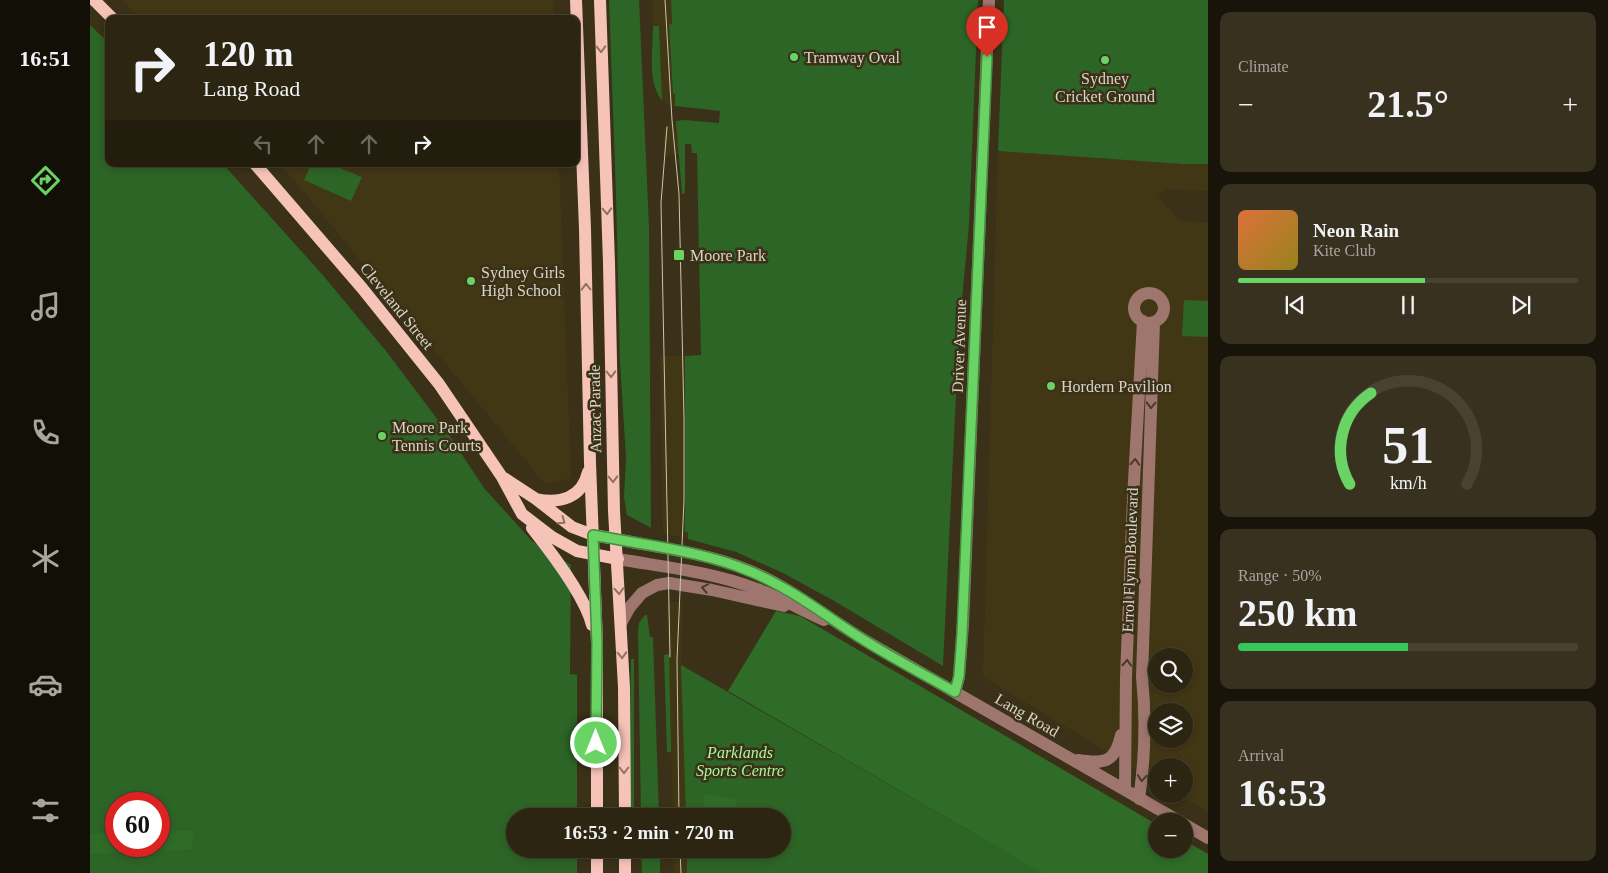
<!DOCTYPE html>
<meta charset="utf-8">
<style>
body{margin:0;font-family:"Times New Roman",serif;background:#383120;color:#f1f3f6;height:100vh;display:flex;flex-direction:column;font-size:19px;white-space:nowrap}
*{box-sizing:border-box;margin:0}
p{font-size:16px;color:#a6a59f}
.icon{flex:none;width:28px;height:28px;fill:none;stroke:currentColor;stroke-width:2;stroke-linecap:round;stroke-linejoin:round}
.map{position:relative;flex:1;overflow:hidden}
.side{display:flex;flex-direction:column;gap:12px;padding:12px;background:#18140a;width:400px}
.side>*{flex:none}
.guide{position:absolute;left:15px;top:15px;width:475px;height:152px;border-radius:10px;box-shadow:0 2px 8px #0003,0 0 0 1px #484232;background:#2c2512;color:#f1f3f6;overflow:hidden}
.tools{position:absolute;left:1058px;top:648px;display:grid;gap:10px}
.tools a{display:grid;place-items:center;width:45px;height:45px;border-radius:50%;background:#2c2512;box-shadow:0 2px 8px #0003,0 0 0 1px #484232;font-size:25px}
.speed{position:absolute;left:15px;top:792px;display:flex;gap:10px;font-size:25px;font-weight:700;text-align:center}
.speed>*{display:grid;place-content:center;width:65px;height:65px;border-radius:50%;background:#2c2512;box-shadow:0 2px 8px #0003,0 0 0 1px #484232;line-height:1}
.speed .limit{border:8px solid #d22;background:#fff;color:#111}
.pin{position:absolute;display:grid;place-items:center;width:42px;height:42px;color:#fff;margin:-51px -21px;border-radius:50% 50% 50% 0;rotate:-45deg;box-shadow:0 0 5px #0007}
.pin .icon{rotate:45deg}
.me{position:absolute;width:55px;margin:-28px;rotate:0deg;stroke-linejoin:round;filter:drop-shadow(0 0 4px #0008)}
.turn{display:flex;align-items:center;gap:18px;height:105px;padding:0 15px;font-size:22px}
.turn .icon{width:65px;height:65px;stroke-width:2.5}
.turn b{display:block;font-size:35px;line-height:42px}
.lanes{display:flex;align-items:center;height:48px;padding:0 15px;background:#0003;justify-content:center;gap:25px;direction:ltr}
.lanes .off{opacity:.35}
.big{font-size:38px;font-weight:600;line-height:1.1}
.side .tile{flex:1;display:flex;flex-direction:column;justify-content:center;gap:8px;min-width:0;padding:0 18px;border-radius:10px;background:#383120}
.side .dial{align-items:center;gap:0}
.dial svg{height:130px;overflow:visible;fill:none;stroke:#484232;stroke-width:7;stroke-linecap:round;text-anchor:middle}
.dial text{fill:#f1f3f6;stroke:none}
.song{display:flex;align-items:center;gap:15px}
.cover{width:60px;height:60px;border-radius:8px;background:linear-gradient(135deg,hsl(20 70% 55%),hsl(50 70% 35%))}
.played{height:5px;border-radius:2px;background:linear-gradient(90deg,#69d464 55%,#484232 55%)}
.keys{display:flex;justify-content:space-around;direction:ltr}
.heat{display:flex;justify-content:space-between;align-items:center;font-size:28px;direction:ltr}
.charge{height:8px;border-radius:4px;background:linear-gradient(90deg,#34c759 50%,#484232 0)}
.trip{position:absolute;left:416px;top:808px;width:285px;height:50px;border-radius:25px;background:#2c2512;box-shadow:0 2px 8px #0003,0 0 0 1px #484232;font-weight:600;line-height:50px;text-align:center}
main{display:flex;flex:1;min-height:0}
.tab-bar{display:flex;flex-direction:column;width:90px;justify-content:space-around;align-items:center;background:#120f07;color:#a6a59f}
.tab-bar .icon{width:35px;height:35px}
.tab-bar .selected{color:#69d464}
.tab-bar b{font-size:22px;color:#f1f3f6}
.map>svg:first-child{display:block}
.built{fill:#423715;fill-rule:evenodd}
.green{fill:#2d6526;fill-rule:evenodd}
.forest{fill:#2f6c28}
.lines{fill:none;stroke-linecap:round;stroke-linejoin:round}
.minor{stroke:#9f766e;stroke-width:12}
.major{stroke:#f6c3b9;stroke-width:12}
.tram{stroke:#cac4b4;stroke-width:1}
.oneway{stroke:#8f7360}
.oneway2{stroke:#493b25}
.route-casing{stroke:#448a41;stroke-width:12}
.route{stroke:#69d464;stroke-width:9}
.poi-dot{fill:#69d464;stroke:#3a3118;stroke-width:2}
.labels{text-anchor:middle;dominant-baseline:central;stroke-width:5;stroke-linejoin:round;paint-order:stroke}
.poi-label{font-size:16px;fill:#dad5c6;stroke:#3a3118;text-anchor:start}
.street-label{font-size:16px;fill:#dad5c6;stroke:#3a3118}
.park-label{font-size:16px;font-style:italic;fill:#a7fa9c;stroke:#3a3118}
</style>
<main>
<nav class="tab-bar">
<b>16:51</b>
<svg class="icon selected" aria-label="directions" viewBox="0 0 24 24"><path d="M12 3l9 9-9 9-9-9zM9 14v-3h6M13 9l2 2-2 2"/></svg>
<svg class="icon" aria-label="music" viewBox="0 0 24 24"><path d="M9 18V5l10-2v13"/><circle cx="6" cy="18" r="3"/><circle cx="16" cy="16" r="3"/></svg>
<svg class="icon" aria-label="phone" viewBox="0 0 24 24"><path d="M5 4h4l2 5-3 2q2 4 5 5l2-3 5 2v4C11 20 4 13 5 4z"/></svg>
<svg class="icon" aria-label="climate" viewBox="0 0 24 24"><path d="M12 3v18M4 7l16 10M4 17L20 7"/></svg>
<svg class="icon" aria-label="car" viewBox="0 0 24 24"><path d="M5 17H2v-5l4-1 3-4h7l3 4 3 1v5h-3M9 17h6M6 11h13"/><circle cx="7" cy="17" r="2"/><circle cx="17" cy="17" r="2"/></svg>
<svg class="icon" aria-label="filters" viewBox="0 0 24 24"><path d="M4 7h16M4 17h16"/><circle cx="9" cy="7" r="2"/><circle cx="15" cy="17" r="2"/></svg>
</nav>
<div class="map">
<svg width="1118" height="873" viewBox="0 0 1118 873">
<rect width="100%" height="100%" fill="#3a3118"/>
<!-- built -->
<path class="built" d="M 32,0 L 463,0 L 464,19 L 50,19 Z
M 563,0 L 581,0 L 582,25 L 579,25 L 583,94 L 585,94 L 585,106 L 577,104 L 572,101 L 569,26 L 563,26 Z
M 586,121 L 589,154 L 574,155 L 574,128 L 581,122 Z
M 908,151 L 1092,164 L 1118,163 L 1118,191 L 1075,189 L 1068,196 L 1089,221 L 1118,223 L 1118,812 L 1088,794 L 1094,794 L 1094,766 L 1066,766 L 1066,781 L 893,677 ZM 1066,656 L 1094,656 L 1094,684 L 1066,684 ZM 1066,711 L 1094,711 L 1094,739 L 1066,739 Z
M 188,164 L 469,164 L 481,478 L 455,484 L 209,186 Z
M 570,356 L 595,356 L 595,532 L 598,532 L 598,539 L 573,533 Z
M 577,602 L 593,602 L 591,663 L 596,816 L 583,816 Z
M 584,849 L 597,849 L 597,873 L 584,873 Z"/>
<!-- green -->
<path class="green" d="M 519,0 L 549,0 L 559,227 L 561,528 L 537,515 L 534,497 L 536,458 L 530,361 L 526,194 Z
M 581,0 L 888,0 L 879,225 L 869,332 L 853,666 L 746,602 L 693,573 L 646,552 L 598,539 L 598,532 L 595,532 L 595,356 L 611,355 L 607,153 L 602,153 L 601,144 L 595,144 L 595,193 L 592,194 L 586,121 L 594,120 L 629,123 L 630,111 L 585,106 L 585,94 L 583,94 L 579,25 L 582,24 Z
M 914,0 L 1118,0 L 1118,164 L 1092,164 L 908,151 Z
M 0,25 L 19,43 L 19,164 L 133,164 L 231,273 L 296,351 L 357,432 L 394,488 L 442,541 L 481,565 L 480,674 L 487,675 L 487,816 L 425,816 L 425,849 L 487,849 L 487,873 L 0,873 ZM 26,804 L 69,804 L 69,846 L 26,846 Z
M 563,26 L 569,26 L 572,101 C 557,82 563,49 563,26 Z
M 221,164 L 240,164 L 272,177 L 261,201 L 214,180 Z
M 1094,300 L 1118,301 L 1118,337 L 1092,336 Z
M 555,615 L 557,615 L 560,637 L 563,637 L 569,816 L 551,816 L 548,631 L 549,623 Z
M 579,654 L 581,752 L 577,752 L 574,655 Z
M 541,659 L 544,659 L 544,816 L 539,816 Z
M 591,665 L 953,873 L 597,873 L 597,849 L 692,849 L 692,816 L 596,816 Z
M 551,849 L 570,849 L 570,873 L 552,873 Z"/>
<!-- forest -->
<path class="forest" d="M 686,611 L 710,616 L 1066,824 L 1066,849 L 1094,849 L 1094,840 L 1118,854 L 1118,873 L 952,873 L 638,691 Z
M 613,794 L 644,799 L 647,805 L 647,816 L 614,816 Z
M 26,831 L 26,846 L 69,846 L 69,831 L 103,831 L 102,849 L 0,854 L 0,835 Z"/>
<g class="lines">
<!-- minor -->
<path class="minor" d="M1044 308a15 15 0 1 1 30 0a15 15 0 1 1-30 0Z
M 526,539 C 570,548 616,553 658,570 C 703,588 739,620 781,644 C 883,703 986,761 1089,821
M 528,559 C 574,567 623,572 667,589 C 690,597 711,610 734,620
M 531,623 L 540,607 L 552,593 L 567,585 L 579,583 L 622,590 L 694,606
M 865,692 L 869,677 L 873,624 L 899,0
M 988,760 C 1014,764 1025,763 1031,735
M 1035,790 L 1036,677 L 1043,499 L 1053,321
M 1049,799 C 1055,759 1056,717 1052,677 L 1064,322
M 1094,824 L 1118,838"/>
<!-- major -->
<path class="major" d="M 4,0 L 23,19
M 486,0 L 495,229 L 500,463 L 507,643 L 507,816
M 510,0 L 519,263 L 524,511 L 534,687 L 535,816
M 165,164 L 272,288 L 349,384 L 412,477 L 432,514 L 462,537 L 487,551 L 528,559
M 414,478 L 446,499 L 482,527 L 503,535 L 526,539
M 446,499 C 470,504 492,498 498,472
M 442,528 C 461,552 495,596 502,625
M 507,849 L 507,873
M 535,849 L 535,873"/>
<!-- tram -->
<path class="tram" d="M 575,0 L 582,120 L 589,194 L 594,418 L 594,500 L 587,660 L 589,816
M 577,127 L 571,203 L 580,657
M 590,849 L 591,873"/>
</g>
<!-- one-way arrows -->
<defs><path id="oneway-chevron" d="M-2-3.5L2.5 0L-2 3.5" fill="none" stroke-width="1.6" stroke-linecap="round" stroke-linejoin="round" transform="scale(1.25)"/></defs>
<g class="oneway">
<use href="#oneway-chevron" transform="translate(511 49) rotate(88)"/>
<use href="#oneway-chevron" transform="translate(517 211) rotate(88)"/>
<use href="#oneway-chevron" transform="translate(496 287) rotate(-91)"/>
<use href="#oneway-chevron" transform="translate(521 374) rotate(89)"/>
<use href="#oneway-chevron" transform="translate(523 479) rotate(88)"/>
<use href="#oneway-chevron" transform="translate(472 521) rotate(35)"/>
<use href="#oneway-chevron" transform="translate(529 591) rotate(87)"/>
<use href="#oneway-chevron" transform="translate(532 655) rotate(88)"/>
<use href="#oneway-chevron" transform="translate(534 770) rotate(90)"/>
</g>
<g class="oneway2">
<use href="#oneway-chevron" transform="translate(1061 405) rotate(92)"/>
<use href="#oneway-chevron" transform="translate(1045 462) rotate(-87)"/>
<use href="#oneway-chevron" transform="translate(615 588) rotate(-169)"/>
<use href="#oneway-chevron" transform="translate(1037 663) rotate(-87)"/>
<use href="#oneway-chevron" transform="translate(1052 778) rotate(95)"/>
</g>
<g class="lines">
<defs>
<path id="route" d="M 506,743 L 507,643 L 503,535 C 553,545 613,551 659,571 C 699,587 733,614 769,637 C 800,657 833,674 865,692 L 869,676 L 872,634 L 897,57"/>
</defs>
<!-- route casing -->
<use href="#route" class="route-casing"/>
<!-- route -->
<use href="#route" class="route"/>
</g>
<!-- markers -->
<g class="poi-dot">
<circle cx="704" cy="57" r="5"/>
<circle cx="1015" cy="60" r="5"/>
<rect x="583" y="249" width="12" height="12" rx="2.5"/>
<circle cx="381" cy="281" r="5"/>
<circle cx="961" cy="386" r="5"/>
<circle cx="292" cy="436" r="5"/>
</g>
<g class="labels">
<!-- poi labels -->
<g class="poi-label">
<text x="714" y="57">Tramway Oval</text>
<text x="1015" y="78" text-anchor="middle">Sydney<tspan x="1015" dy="18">Cricket Ground</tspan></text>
<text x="600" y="255">Moore Park</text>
<text x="391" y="272">Sydney Girls<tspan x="391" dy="18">High School</tspan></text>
<text x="971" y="386">Hordern Pavilion</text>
<text x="302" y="427">Moore Park<tspan x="302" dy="18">Tennis Courts</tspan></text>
</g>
<!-- street labels -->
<g class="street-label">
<text transform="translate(307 306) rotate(51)">Cleveland Street</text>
<text transform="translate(869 346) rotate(-88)">Driver Avenue</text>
<text transform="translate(505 409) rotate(-91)">Anzac Parade</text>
<text transform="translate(1040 560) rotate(-88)">Errol Flynn Boulevard</text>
<text transform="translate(937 715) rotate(30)">Lang Road</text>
</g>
<!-- park labels -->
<g class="park-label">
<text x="650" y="752">Parklands<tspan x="650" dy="18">Sports Centre</tspan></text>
</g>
</g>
</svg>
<div class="tools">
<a><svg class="icon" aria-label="search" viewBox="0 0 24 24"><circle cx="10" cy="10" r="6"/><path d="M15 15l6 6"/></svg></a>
<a><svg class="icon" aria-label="layers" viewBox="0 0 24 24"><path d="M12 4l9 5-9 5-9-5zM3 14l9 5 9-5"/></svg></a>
<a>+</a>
<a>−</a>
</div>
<div class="speed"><div class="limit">60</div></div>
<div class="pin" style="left:897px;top:57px;background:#d93025"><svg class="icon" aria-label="arrive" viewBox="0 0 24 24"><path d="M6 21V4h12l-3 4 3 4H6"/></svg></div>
<svg class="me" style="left:506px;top:743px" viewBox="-20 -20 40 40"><circle r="17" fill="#69d464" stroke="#fff" stroke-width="3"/><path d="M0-11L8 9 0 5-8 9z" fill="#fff"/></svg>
<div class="trip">16:53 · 2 min · 720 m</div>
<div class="guide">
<div class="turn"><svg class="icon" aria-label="right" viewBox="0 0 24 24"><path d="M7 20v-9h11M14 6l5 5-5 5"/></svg><div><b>120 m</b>Lang Road</div></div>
<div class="lanes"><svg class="icon off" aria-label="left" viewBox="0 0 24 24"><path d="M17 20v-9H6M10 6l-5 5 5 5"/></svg><svg class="icon off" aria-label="ahead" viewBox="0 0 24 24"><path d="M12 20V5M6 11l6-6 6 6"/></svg><svg class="icon off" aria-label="ahead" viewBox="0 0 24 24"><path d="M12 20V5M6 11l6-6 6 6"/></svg><svg class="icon" aria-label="right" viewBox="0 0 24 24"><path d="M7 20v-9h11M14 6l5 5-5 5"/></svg></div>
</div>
</div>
<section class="side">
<div class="tile"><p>Climate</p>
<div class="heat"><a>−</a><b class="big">21.5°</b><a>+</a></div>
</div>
<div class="tile">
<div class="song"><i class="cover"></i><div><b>Neon Rain</b><p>Kite Club</p></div></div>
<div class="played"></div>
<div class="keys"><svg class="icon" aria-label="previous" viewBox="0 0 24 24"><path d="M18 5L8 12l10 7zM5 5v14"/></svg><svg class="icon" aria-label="pause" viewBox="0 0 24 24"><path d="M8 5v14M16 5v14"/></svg><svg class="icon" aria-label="next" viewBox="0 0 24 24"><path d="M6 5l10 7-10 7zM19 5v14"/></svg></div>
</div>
<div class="tile dial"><svg viewBox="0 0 100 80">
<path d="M14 69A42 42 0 1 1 86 69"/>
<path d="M14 69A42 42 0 0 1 27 13" stroke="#69d464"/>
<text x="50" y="56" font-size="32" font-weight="700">51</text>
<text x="50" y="72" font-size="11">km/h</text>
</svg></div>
<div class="tile"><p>Range · 50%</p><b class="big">250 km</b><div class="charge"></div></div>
<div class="tile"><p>Arrival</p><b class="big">16:53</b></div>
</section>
</main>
